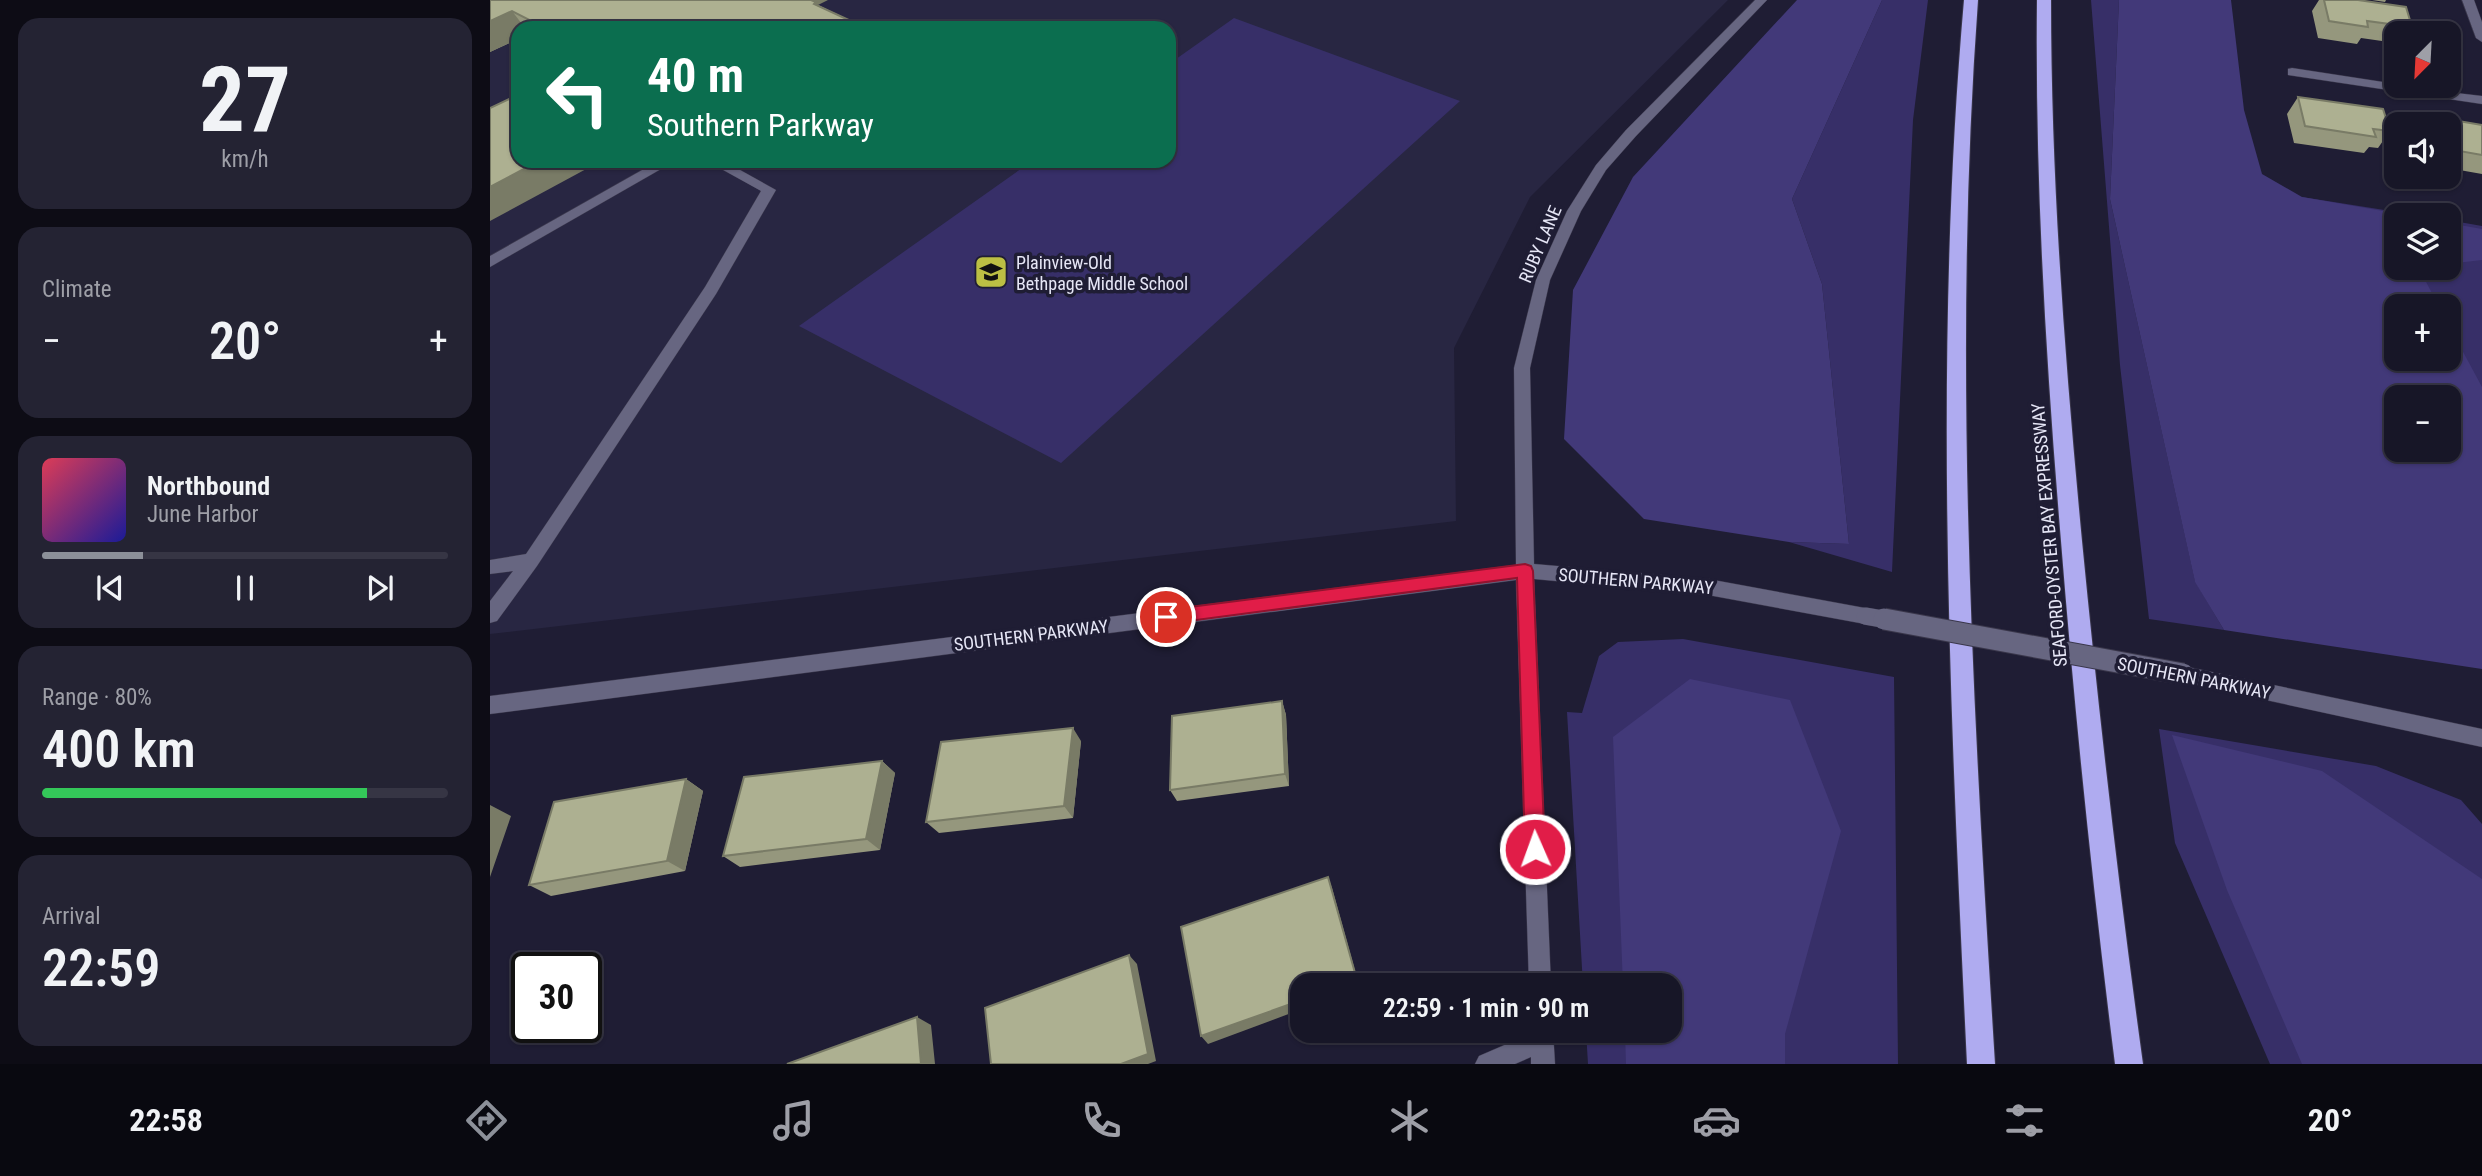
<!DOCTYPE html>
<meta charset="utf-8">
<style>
body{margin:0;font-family:"Roboto Condensed",sans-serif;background:#242333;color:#f1f3f6;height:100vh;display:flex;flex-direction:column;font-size:26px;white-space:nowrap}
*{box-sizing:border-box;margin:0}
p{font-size:23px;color:#9e9fa7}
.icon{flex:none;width:38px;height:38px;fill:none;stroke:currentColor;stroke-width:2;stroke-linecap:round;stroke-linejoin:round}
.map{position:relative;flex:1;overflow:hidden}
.details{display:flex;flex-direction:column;gap:18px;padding:18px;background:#0d0c15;width:490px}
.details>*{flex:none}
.hud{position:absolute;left:21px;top:21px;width:665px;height:147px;border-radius:21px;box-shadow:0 2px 5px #0004,0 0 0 2px #363544;background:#0b6e4f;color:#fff;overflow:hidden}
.needle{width:46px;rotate:204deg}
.tools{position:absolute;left:1894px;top:21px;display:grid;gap:14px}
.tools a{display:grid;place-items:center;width:77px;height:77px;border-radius:14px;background:#171627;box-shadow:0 2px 5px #0004,0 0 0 2px #363544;font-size:35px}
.speed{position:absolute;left:21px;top:952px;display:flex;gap:14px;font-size:35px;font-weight:700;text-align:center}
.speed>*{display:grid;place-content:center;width:91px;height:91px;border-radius:50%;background:#171627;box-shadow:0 2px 5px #0004,0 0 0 2px #363544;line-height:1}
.speed .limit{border:4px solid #111;border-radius:10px;background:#fff;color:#111}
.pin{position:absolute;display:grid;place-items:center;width:60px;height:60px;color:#fff;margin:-30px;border:4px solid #fff;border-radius:50%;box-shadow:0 2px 7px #0007}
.me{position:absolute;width:77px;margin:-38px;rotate:358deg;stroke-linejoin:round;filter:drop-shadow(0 0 5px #0008)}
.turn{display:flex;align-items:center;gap:24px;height:147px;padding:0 21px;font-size:32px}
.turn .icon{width:91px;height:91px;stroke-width:2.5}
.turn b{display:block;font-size:49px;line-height:60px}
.big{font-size:52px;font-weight:600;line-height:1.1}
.details .widget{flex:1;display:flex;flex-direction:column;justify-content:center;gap:10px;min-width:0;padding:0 24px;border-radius:21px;background:#242333}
.details .dial{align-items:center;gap:0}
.dial b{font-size:91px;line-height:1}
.song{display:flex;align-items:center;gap:21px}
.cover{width:84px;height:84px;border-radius:10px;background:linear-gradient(135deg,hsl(350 70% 55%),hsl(240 70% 35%))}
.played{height:7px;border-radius:4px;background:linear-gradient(90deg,#8c9099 25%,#363544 25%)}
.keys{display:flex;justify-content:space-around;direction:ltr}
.heat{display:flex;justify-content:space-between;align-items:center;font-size:38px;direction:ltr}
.charge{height:10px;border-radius:5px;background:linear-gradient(90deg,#34c759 80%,#363544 0)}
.trip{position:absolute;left:800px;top:973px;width:392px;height:70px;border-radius:21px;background:#171627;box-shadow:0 2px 5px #0004,0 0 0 2px #363544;font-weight:600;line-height:70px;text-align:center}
.dock{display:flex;height:112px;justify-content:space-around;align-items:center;background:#090910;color:#9e9fa7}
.dock .icon{width:49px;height:49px}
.dock .selected{color:#8c9099}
.dock b{font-size:32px;color:#f1f3f6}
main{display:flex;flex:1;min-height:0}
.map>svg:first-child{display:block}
.built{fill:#282642;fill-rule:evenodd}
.green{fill:#372f68;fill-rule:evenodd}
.forest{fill:#423979;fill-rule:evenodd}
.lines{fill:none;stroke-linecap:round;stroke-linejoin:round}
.minor-casing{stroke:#3a374b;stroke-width:1}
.highway-casing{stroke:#3a374b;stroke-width:2}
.minor{fill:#676681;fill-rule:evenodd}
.highway{fill:#afabf0;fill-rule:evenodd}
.minor-bridge-far1-casing{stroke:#3a374b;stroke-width:18;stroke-linecap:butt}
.minor-bridge-casing{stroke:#3a374b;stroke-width:23;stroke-linecap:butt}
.minor-bridge-far1{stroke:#676681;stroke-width:17}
.minor-bridge{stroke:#676681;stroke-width:21}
.wall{fill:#95977d}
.shaded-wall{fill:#797b66}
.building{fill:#adb091;stroke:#797b66;stroke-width:2}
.route{fill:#e11d48;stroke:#92132f;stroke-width:2}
.labels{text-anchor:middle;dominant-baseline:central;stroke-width:7;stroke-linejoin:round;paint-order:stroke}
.street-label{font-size:18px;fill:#e6e6f6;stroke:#1f1d34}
.poi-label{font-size:18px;fill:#e6e6f6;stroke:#1f1d34;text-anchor:start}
</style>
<main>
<section class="details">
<div class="widget dial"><b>27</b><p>km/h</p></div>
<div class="widget"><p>Climate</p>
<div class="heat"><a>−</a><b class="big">20°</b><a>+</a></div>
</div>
<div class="widget">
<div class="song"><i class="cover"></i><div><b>Northbound</b><p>June Harbor</p></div></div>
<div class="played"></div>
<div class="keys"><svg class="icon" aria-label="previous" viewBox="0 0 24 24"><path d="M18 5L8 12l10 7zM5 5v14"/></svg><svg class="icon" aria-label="pause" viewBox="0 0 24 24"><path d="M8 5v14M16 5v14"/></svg><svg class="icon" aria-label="next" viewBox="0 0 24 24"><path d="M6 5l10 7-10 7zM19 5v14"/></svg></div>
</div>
<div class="widget"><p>Range · 80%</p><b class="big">400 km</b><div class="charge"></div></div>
<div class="widget"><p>Arrival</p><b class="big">22:59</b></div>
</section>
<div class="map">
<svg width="1992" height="1064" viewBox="0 0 1992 1064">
<rect width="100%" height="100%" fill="#1f1d34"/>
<!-- built -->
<path class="built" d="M 0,0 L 1238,0 L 1040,197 L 964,348 L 966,521 L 0,634 ZM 28,28 L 679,28 L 679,161 L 28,161 Z"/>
<!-- green -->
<path class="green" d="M 1392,0 L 1438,0 L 1423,120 L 1402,572 L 1299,542 L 1359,544 L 1332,284 L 1302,199 Z
M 1601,0 L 1629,0 L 1620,199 L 1705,581 L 1734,630 L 1659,619 L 1630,365 Z
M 744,18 L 970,101 L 571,463 L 309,326 L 542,161 L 679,161 L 679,64 Z
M 1812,197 L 1926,215 L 1906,215 L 1906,268 L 1958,268 L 1958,220 L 1992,226 L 1992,596 L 1958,450 L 1958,397 L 1906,397 ZM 1906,306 L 1958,306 L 1958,359 L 1906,359 Z
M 1193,639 L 1404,677 L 1408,1064 L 1098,1064 L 1096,1031 L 1180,1031 L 1180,985 L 1093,985 L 1077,712 L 1092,713 L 1109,656 L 1128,642 Z
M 1669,729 L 1886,766 L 1971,800 L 1992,824 L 1992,1064 L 1780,1064 L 1685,843 Z"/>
<!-- forest -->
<path class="forest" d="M 1307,0 L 1392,0 L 1302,199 L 1332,284 L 1359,544 L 1299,542 L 1154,519 L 1074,439 L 1083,290 L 1143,177 Z
M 1629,0 L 1741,0 L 1754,110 L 1772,174 L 1812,197 L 1916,215 L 1906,215 L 1906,268 L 1936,268 L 1929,269 L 1949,306 L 1906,306 L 1906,359 L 1958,359 L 1958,324 L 1992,387 L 1992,669 L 1734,630 L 1705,582 L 1620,199 ZM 1906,397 L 1958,397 L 1958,450 L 1906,450 Z
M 1958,223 L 1992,229 L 1992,260 L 1958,264 Z
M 1200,679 L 1300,700 L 1351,831 L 1295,1034 L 1295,1064 L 1136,1064 L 1135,1031 L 1180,1031 L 1180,985 L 1133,985 L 1123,737 Z
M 1682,735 L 1832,771 L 1992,879 L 1992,1064 L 1812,1064 L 1737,890 Z"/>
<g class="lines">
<defs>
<path id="minor" d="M 1265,0 L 1277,0 L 1146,136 L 1116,170 L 1091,211 L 1060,280 L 1040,368 L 1044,564 L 1218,579 L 1375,608 L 1382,610 L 1384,616 L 1382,622 L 1375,624 L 1218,595 L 1044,579 L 1061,985 L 1039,985 L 1026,580 L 0,714 L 0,696 L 1026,565 L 1024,368 L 1046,280 L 1077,211 L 1106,165 L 1136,130 Z
M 1972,0 L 1984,0 L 1992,22 L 1992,42 L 1986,38 Z
M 1802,68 L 1906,84 L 1906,86 L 1992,96 L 1992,104 L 1798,75 L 1798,69 Z
M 168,161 L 185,161 L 0,267 L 0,256 Z
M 217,161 L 234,161 L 286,190 L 226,294 L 47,566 L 7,621 L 0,623 L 0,601 L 23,571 L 0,574 L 0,560 L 36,554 L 215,287 L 271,191 Z
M 1693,666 L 1992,729 L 1992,747 L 1693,682 L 1686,680 L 1683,674 L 1686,668 Z
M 1041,1031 L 1063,1031 L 1065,1064 L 1041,1064 L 1041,1057 L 1025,1064 L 985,1064 L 989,1056 L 1040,1034 Z"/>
<path id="highway" d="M 1474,0 L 1488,0 C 1462,354 1483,710 1505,1064 L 1477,1064 C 1460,710 1443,353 1474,0 Z
M 1547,0 L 1561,0 C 1561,181 1575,361 1592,541 C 1609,716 1629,890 1653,1064 L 1625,1064 C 1603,890 1585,716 1571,541 C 1556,361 1545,181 1547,0 Z"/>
</defs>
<!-- minor casing -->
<use href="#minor" class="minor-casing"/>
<!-- highway casing -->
<use href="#highway" class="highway-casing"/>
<!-- minor -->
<use href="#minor" class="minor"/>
<!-- highway -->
<use href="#highway" class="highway"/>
<defs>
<path id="minor-bridge-far1" d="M 1375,616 L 1404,621"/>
<path id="minor-bridge" d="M 1394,619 L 1693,674"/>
</defs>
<!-- minor-bridge-far1 casing -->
<use href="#minor-bridge-far1" class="minor-bridge-far1-casing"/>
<!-- minor-bridge casing -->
<use href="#minor-bridge" class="minor-bridge-casing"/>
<!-- minor-bridge-far1 -->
<use href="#minor-bridge-far1" class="minor-bridge-far1"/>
<!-- minor-bridge -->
<use href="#minor-bridge" class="minor-bridge"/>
</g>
<!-- wall -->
<path class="wall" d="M 0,0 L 328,5 L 376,28 L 28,28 L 28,39 L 0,52 Z
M 1829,0 L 1868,0 L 1922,27 L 1918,33 L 1906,33 L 1906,43 L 1871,38 L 1867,44 L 1828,38 L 1822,11 Z
M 1882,0 L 1896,0 L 1895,2 Z
M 1808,97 L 1900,131 L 1888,148 L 1879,147 L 1874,153 L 1804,143 L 1797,114 Z
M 1933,115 L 1992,125 L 1992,174 L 1958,168 L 1958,124 L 1926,124 Z
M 792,701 L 796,715 L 799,786 L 687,801 L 680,790 Z
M 591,741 L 583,818 L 449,833 L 436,822 Z
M 392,761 L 405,773 L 390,850 L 250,867 L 233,856 Z
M 196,779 L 213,791 L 195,871 L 61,896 L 39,885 Z"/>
<!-- shaded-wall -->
<path class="shaded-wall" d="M 305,0 L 338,0 L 328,5 Z
M 22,11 L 35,28 L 28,28 L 28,39 L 0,52 L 0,21 Z
M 49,161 L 111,161 L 0,221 L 0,187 Z
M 792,701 L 796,715 L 799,786 L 795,774 Z
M 583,728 L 591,741 L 583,818 L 574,806 Z
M 392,761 L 405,773 L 390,850 L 376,839 Z
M 196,779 L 213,791 L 195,871 L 177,861 Z
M 0,805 L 21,816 L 0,877 Z
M 838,877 L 842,888 L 869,985 L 852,985 Z
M 639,955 L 647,964 L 666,1061 L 658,1064 L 631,1064 Z
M 812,1000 L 812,1009 L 718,1044 L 711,1036 Z
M 427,1017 L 441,1025 L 445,1064 L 431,1064 Z"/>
<!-- building -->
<path class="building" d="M 0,0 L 321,0 L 326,2 L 324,4 L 376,28 L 55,28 L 22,11 L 0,21 Z
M 1834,0 L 1868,0 L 1916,7 L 1922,27 L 1877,21 L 1878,27 L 1839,21 Z
M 28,95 L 28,161 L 49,161 L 0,187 L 0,108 Z
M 1808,97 L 1893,109 L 1900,131 L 1883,129 L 1886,137 L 1815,126 Z
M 1933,115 L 1992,125 L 1992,155 L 1958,149 L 1958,124 L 1935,124 Z
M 792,701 L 795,774 L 680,790 L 682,716 Z
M 583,728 L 574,806 L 436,822 L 451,742 Z
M 392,761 L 376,839 L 233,856 L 254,777 Z
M 196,779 L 177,861 L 39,885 L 64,802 Z
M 838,877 L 867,980 L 852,985 L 812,985 L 812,1000 L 711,1036 L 691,927 Z
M 639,955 L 658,1054 L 631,1064 L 501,1064 L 495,1008 Z
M 427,1017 L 431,1064 L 297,1064 Z"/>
<!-- route -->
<path class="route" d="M 1035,564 L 1041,566 L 1043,571 L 1055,849 L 1052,856 L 1045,858 L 1038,856 L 1035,849 L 1027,578 L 676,624 L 670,622 L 668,617 L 670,612 L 676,610 Z"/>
<!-- icons -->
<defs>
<symbol id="school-square" viewBox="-11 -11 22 22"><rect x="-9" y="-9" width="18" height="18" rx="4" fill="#bcbf44" stroke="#1f1d34"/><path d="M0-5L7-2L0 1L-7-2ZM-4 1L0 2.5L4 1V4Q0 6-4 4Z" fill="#111"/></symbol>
</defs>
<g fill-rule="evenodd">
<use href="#school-square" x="482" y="253" width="38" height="38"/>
</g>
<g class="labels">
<!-- street labels -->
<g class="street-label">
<text transform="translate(1050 244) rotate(-67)">RUBY LANE</text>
<text transform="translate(1559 535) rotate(-95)">SEAFORD-OYSTER BAY EXPRESSWAY</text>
<text transform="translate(1146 581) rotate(5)">SOUTHERN PARKWAY</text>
<text transform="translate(541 635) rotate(-7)">SOUTHERN PARKWAY</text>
<text transform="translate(1704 678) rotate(11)">SOUTHERN PARKWAY</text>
</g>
<!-- poi labels -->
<g class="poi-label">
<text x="526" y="262">Plainview-Old<tspan x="526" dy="21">Bethpage Middle School</tspan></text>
</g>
</g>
</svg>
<div class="tools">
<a><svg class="needle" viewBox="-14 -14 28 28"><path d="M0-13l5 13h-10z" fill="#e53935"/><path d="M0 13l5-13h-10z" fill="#9e9fa7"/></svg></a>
<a><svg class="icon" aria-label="sound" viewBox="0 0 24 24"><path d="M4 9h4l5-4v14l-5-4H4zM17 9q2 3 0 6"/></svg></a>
<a><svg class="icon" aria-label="layers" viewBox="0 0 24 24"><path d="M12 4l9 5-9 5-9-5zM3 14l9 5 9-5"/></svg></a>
<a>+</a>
<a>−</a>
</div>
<div class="speed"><div class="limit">30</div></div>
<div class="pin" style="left:676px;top:617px;background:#d93025"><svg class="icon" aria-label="arrive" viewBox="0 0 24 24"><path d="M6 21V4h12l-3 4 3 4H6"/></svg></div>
<svg class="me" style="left:1045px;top:849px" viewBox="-20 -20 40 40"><circle r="17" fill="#e11d48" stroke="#fff" stroke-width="3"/><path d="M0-11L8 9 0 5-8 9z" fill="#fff"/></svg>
<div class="trip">22:59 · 1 min · 90 m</div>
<div class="hud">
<div class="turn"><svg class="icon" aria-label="left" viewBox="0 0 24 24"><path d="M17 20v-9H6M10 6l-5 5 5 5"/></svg><div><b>40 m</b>Southern Parkway</div></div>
</div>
</div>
</main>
<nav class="dock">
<b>22:58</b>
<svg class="icon selected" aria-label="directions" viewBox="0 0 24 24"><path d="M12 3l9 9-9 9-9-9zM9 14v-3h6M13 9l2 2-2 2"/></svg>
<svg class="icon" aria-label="music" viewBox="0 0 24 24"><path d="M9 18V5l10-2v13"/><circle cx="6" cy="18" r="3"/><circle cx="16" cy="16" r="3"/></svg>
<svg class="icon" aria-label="phone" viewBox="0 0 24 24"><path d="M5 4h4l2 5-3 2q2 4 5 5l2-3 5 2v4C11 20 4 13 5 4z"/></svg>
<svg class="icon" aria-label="climate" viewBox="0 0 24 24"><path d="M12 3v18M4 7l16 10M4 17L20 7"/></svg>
<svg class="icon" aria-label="car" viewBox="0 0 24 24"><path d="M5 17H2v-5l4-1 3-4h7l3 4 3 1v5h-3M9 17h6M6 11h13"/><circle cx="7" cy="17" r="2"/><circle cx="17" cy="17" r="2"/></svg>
<svg class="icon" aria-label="filters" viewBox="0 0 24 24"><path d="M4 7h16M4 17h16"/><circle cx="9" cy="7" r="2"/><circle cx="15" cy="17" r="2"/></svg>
<b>20°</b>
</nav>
